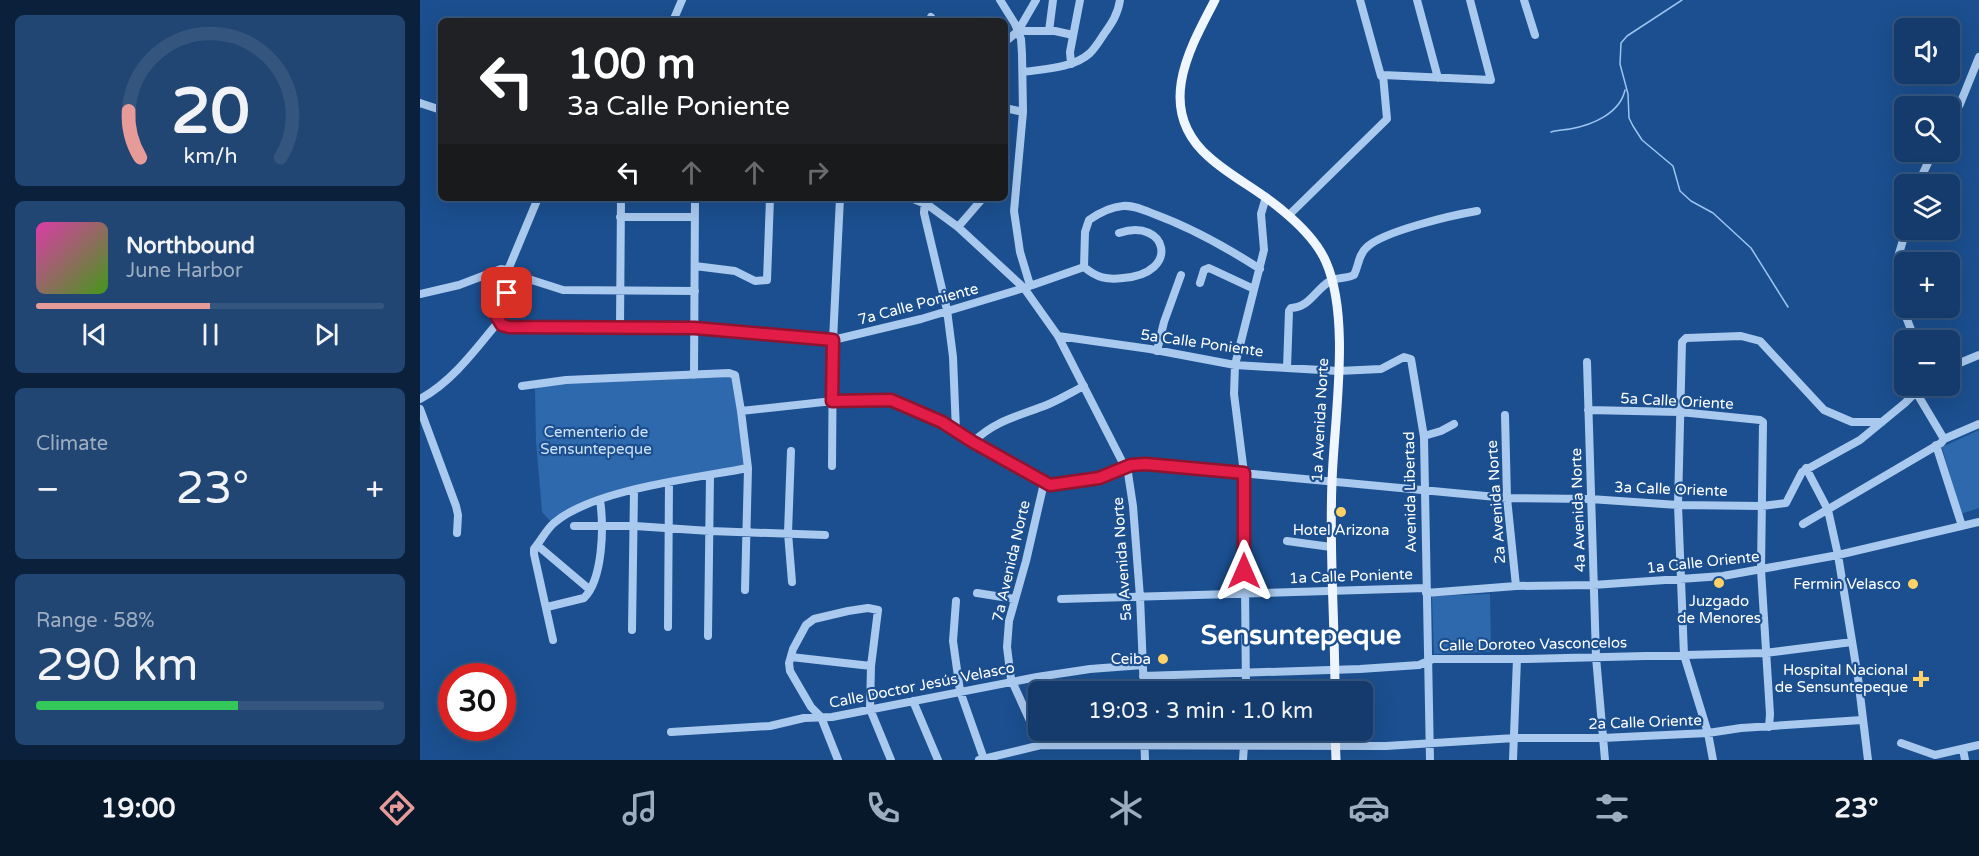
<!DOCTYPE html>
<meta charset="utf-8">
<style>
body{margin:0;font-family:"Varela Round",sans-serif;background:#214673;color:#f1f3f6;height:100vh;display:flex;flex-direction:column;font-size:22px;white-space:nowrap}
*{box-sizing:border-box;margin:0}
p{font-size:20px;color:#9dadc1}
.icon{flex:none;width:33px;height:33px;fill:none;stroke:currentColor;stroke-width:2;stroke-linecap:round;stroke-linejoin:round}
.map{position:relative;flex:1;overflow:hidden}
.details{display:flex;flex-direction:column;gap:15px;padding:15px;background:#0b203b;width:420px}
.details>*{flex:none}
.guide{position:absolute;left:18px;top:18px;width:570px;height:183px;border-radius:9px;box-shadow:0 6px 24px #0002,0 0 0 2px #33557e;background:#202124;color:#fff;overflow:hidden}
.tools{position:absolute;left:1474px;top:18px;display:grid;gap:12px}
.tools a{display:grid;place-items:center;width:66px;height:66px;border-radius:9px;background:#143b6b;box-shadow:0 6px 24px #0002,0 0 0 2px #33557e;font-size:30px}
.speed{position:absolute;left:18px;top:663px;display:flex;gap:12px;font-size:30px;font-weight:700;text-align:center}
.speed>*{display:grid;place-content:center;width:78px;height:78px;border-radius:50%;background:#143b6b;box-shadow:0 6px 24px #0002,0 0 0 2px #33557e;line-height:1}
.speed .limit{border:9px solid #d22;background:#fff;color:#111}
.pin{position:absolute;display:grid;place-items:center;width:51px;height:51px;color:#fff;margin:-26px;border-radius:12px;box-shadow:0 3px 9px #0006}
.me{position:absolute;width:66px;margin:-33px;rotate:0deg;stroke-linejoin:round;filter:drop-shadow(0 0 4px #0008)}
.turn{display:flex;align-items:center;gap:21px;height:126px;padding:0 30px;font-size:27px}
.turn .icon{width:78px;height:78px;stroke-width:2.5}
.turn b{display:block;font-size:42px;line-height:51px}
.lanes{display:flex;align-items:center;height:57px;padding:0 30px;background:#0003;justify-content:center;gap:30px;direction:ltr}
.lanes .off{opacity:.35}
.big{font-size:45px;font-weight:600;line-height:1.1}
.details .tile{flex:1;display:flex;flex-direction:column;justify-content:center;gap:9px;min-width:0;padding:0 21px;border-radius:9px;background:#214673}
.details .dial{align-items:center;gap:0}
.dial svg{height:156px;overflow:visible;fill:none;stroke:#33557e;stroke-width:7;stroke-linecap:round;text-anchor:middle}
.dial text{fill:#f1f3f6;stroke:none}
.song{display:flex;align-items:center;gap:18px}
.cover{width:72px;height:72px;border-radius:9px;background:linear-gradient(135deg,hsl(320 70% 55%),hsl(100 70% 35%))}
.played{height:6px;border-radius:3px;background:linear-gradient(90deg,#e69b98 50%,#33557e 50%)}
.keys{display:flex;justify-content:space-around;direction:ltr}
.heat{display:flex;justify-content:space-between;align-items:center;font-size:33px;direction:ltr}
.charge{height:9px;border-radius:4px;background:linear-gradient(90deg,#34c759 58%,#33557e 0)}
.trip{position:absolute;left:608px;top:681px;width:345px;height:60px;border-radius:9px;background:#143b6b;box-shadow:0 6px 24px #0002,0 0 0 2px #33557e;font-weight:600;line-height:60px;text-align:center}
.dock{display:flex;height:96px;justify-content:space-around;align-items:center;background:#08182b;color:#9dadc1}
.dock .icon{width:42px;height:42px}
.dock .on{color:#e69b98}
.dock b{font-size:27px;color:#f1f3f6}
main{display:flex;flex:1;min-height:0}
.map>svg:first-child{display:block}
.green{fill:#2e69ad}
.lines{fill:none;stroke-linecap:round;stroke-linejoin:round}
.stream{stroke:#9cc4f0;stroke-width:1.5}
.minor{stroke:#a9c9ee;stroke-width:8}
.major{stroke:#f0f6ff;stroke-width:9}
.route-casing{stroke:#92132f;stroke-width:15}
.route{stroke:#e11d48;stroke-width:10}
.poi-dot{fill:#ffd166;stroke:#1b4f8f;stroke-width:2}
.labels{text-anchor:middle;dominant-baseline:central;stroke-width:4.5;stroke-linejoin:round;paint-order:stroke}
.street-label{font-size:15px;fill:#fff;stroke:#1b4f8f}
.park-label{font-size:15px;fill:#cfe3fa;stroke:#1b4f8f}
.poi-label{font-size:15px;fill:#fff;stroke:#1b4f8f;text-anchor:end}
.town-label{font-size:27px;font-weight:bold;fill:#fff;stroke:#1b4f8f}
</style>
<main>
<section class="details">
<div class="tile dial"><svg viewBox="0 0 100 80">
<path d="M14 69A42 42 0 1 1 86 69"/>
<path d="M14 69A42 42 0 0 1 8 45" stroke="#e69b98"/>
<text x="50" y="56" font-size="32" font-weight="700">20</text>
<text x="50" y="72" font-size="11">km/h</text>
</svg></div>
<div class="tile">
<div class="song"><i class="cover"></i><div><b>Northbound</b><p>June Harbor</p></div></div>
<div class="played"></div>
<div class="keys"><svg class="icon" aria-label="previous" viewBox="0 0 24 24"><path d="M18 5L8 12l10 7zM5 5v14"/></svg><svg class="icon" aria-label="pause" viewBox="0 0 24 24"><path d="M8 5v14M16 5v14"/></svg><svg class="icon" aria-label="next" viewBox="0 0 24 24"><path d="M6 5l10 7-10 7zM19 5v14"/></svg></div>
</div>
<div class="tile"><p>Climate</p>
<div class="heat"><a>−</a><b class="big">23°</b><a>+</a></div>
</div>
<div class="tile"><p>Range · 58%</p><b class="big">290 km</b><div class="charge"></div></div>
</section>
<div class="map">
<svg width="1559" height="760" viewBox="0 0 1559 760">
<rect width="100%" height="100%" fill="#1b4f8f"/>
<!-- green -->
<path class="green" d="M 313,374 L 327,467 L 197,495 L 133,524 L 122,512 L 116,441 L 115,388 L 150,382 Z
M 1559,430 L 1559,508 L 1541,514 L 1522,447 Z
M 1070,594 L 1071,652 L 1014,654 L 1012,596 Z"/>
<g class="lines">
<!-- stream -->
<path class="stream" d="M 1262,0 L 1207,36 L 1201,43 L 1200,64 L 1208,94 L 1209,118 L 1213,126 L 1222,140 L 1253,166 L 1260,191 L 1271,201 L 1293,213 L 1331,248 L 1368,307
M 1131,132 C 1138,130 1144,130 1150,129 C 1173,125 1200,113 1205,90"/>
<!-- minor -->
<path class="minor" d="M 580,0 L 595,24 L 601,39 L 602,54 L 603,112 L 594,211 L 600,252 L 610,285
M 997,0 L 1018,78
M 1104,0 L 1115,35
M 253,21 L 262,0
M 509,21 L 511,17
M 598,31 L 635,31 L 653,35
M 629,31 L 633,0
M 585,42 L 598,31 L 616,0
M 651,64 L 650,52 L 660,0
M 603,72 C 624,69 654,68 670,53 C 676,47 680,40 684,34 C 692,23 698,14 700,0
M 963,75 L 1071,80 L 1050,0
M 0,103 L 21,110
M 585,108 L 603,112
M 1530,121 L 1540,104 L 1559,57
M 1498,184 L 1513,152
M 491,198 L 508,205 L 538,227 L 604,288 L 638,336 L 708,473 L 713,506 L 720,597 L 724,692
M 505,198 L 504,213 L 527,310 L 533,357 L 536,431
M 869,215 L 967,119 L 963,75 L 961,76 L 940,0
M 200,217 L 275,217
M 538,227 L 563,198
M 1486,230 L 1478,257 L 1476,291 L 1495,340
M 275,266 L 315,271 L 335,281 L 347,280 L 350,198
M 664,267 C 677,278 687,280 703,278 C 761,274 748,217 699,233
M 88,270 L 118,198
M 96,275 L 78,310 L 77,317 L 82,325 L 89,327 L 275,328 L 413,340 L 501,319 L 604,288 L 664,267 L 665,232 L 669,220 C 679,213 690,207 703,206 C 714,205 724,210 734,214 C 772,228 806,247 840,269
M 780,283 L 784,270 L 789,268 L 834,289
M 0,294 L 39,285 L 81,269 L 88,270 L 96,275 L 143,290 L 275,291
M 200,328 L 201,198
M 638,336 L 730,349 L 815,365 L 918,371 L 961,369 L 984,357 L 991,359 L 1004,437 L 1010,760
M 737,351 L 744,322 L 761,275
M 1167,362 L 1176,657 L 1185,760
M 1530,367 L 1559,355
M 867,368 L 869,311 L 871,308 C 890,307 895,290 910,281 C 917,277 926,279 934,275 C 939,265 938,255 947,247 C 964,231 1033,215 1057,211
M 274,375 L 275,198
M 102,386 L 146,380 L 309,373 L 315,375 L 321,411 L 328,468 L 325,590
M 1496,392 L 1524,439
M 0,399 C 32,382 56,349 79,321
M 0,409 L 36,506 L 38,515 L 37,533
M 1168,410 L 1260,412 L 1340,420 L 1343,422 L 1341,570 L 1350,714 L 1349,727
M 321,411 L 413,401 L 471,400 L 522,422 L 553,442 L 630,485 L 679,478 L 711,465 L 726,464 L 1087,498 L 1170,499 L 1258,505 L 1342,506 L 1366,503 L 1382,472 L 1440,440 L 1485,403 L 1496,392 L 1499,386
M 1085,415 L 1087,498 L 1096,586
M 1004,436 L 1021,431 L 1034,424
M 553,442 C 577,419 600,416 629,404 C 641,399 652,392 664,386
M 1516,445 L 1542,526
M 371,451 L 368,533 L 372,582
M 412,466 L 413,340 L 420,198
M 1386,468 L 1408,510 L 1418,555 L 1438,678 L 1448,760
M 1383,524 L 1521,443 L 1524,439 L 1559,424
M 154,526 L 215,526 L 290,531 L 405,535
M 867,541 L 911,547
M 117,545 L 114,549 L 114,554 L 133,640
M 169,589 L 117,545 C 123,537 127,529 134,523 C 173,489 277,478 328,468
M 557,593 L 595,599
M 1006,593 L 1096,586 L 1173,585 L 1303,576 L 1418,555 L 1559,522
M 641,599 L 1006,588
M 536,601 L 533,641 L 540,691 L 564,759
M 127,607 L 164,598 C 183,579 184,527 180,500
M 248,627 L 249,482
M 212,630 L 214,491
M 288,636 L 290,476
M 371,657 L 451,666
M 723,676 L 940,669 L 999,665 L 1013,659 L 1106,659 L 1345,653 L 1432,642
M 826,692 L 824,473 L 814,394 L 815,365 L 844,250 L 841,214 L 846,197
M 493,701 L 518,760
M 724,730 L 725,760
M 251,732 L 350,726 L 384,718 L 412,717 L 617,677 L 670,669 L 723,665
M 1481,743 L 1515,755 L 1559,745
M 621,745 L 591,679 L 587,647 L 589,621 L 606,561 L 624,483
M 1543,749 L 1545,760
M 418,760 L 401,717 L 391,707 L 370,671 L 369,663 L 373,649 L 386,625 L 394,619 L 428,611 L 448,608 L 458,610 L 451,666 L 450,709 L 471,760
M 559,760 L 621,745 L 966,746 L 1095,738 L 1182,738 L 1288,733 L 1321,728 L 1442,720
M 823,760 L 825,730
M 1093,760 L 1097,659
M 1293,760 L 1288,733 L 1264,655 L 1258,505 L 1262,342 L 1266,338 L 1321,336 L 1340,341 L 1404,410 L 1432,422 L 1462,422"/>
<!-- major -->
<path class="major" d="M 795,0 C 768,51 735,110 789,157 C 811,177 839,190 862,210 C 879,224 897,241 906,262 C 931,319 914,419 912,482 C 909,552 915,622 915,692
M 915,730 L 916,760"/>
</g>
<g class="lines">
<defs>
<path id="route" d="M 87,293 L 77,317 L 82,325 L 89,327 L 275,328 L 413,340 L 412,401 L 471,400 L 522,422 L 553,442 L 630,485 L 679,478 L 711,465 L 726,464 L 824,473 L 824,571"/>
</defs>
<!-- route casing -->
<use href="#route" class="route-casing"/>
<!-- route -->
<use href="#route" class="route"/>
</g>
<!-- markers -->
<g class="poi-dot">
<circle cx="921" cy="512" r="6"/>
<circle cx="1299" cy="583" r="6"/>
<circle cx="1493" cy="584" r="6"/>
<circle cx="743" cy="659" r="6"/>
<path d="M1498 670h6v6h6v6h-6v6h-6v-6h-6v-6h6z"/>
</g>
<g class="labels">
<!-- street labels -->
<g class="street-label">
<text transform="translate(498 304) rotate(-15)">7a Calle Poniente</text>
<text transform="translate(782 343) rotate(8)">5a Calle Poniente</text>
<text transform="translate(1257 401) rotate(3)">5a Calle Oriente</text>
<text transform="translate(900 420) rotate(-87)">1a Avenida Norte</text>
<text transform="translate(1251 489) rotate(2)">3a Calle Oriente</text>
<text transform="translate(990 492) rotate(-91)">Avenida Libertad</text>
<text transform="translate(1076 502) rotate(-94)">2a Avenida Norte</text>
<text transform="translate(1158 510) rotate(-92)">4a Avenida Norte</text>
<text transform="translate(702 559) rotate(-94)">5a Avenida Norte</text>
<text transform="translate(591 561) rotate(-77)">7a Avenida Norte</text>
<text transform="translate(1283 562) rotate(-6)">1a Calle Oriente</text>
<text transform="translate(931 576) rotate(-2)">1a Calle Poniente</text>
<text transform="translate(1113 644) rotate(-1)">Calle Doroteo Vasconcelos</text>
<text transform="translate(502 685) rotate(-11)">Calle Doctor Jesús Velasco</text>
<text transform="translate(1225 722) rotate(-2)">2a Calle Oriente</text>
</g>
<!-- park labels -->
<g class="park-label">
<text x="176" y="432">Cementerio de<tspan x="176" dy="17">Sensuntepeque</tspan></text>
</g>
<!-- poi labels -->
<g class="poi-label">
<text x="921" y="530" text-anchor="middle">Hotel Arizona</text>
<text x="1481" y="584">Fermin Velasco</text>
<text x="1299" y="601" text-anchor="middle">Juzgado<tspan x="1299" dy="17">de Menores</tspan></text>
<text x="731" y="659">Ceiba</text>
<text x="1488" y="670">Hospital Nacional<tspan x="1488" dy="17">de Sensuntepeque</tspan></text>
</g>
<!-- town labels -->
<g class="town-label">
<text x="881" y="635">Sensuntepeque</text>
</g>
</g>
</svg>
<div class="tools">
<a><svg class="icon" aria-label="sound" viewBox="0 0 24 24"><path d="M4 9h4l5-4v14l-5-4H4zM17 9q2 3 0 6"/></svg></a>
<a><svg class="icon" aria-label="search" viewBox="0 0 24 24"><circle cx="10" cy="10" r="6"/><path d="M15 15l6 6"/></svg></a>
<a><svg class="icon" aria-label="layers" viewBox="0 0 24 24"><path d="M12 4l9 5-9 5-9-5zM3 14l9 5 9-5"/></svg></a>
<a>+</a>
<a>−</a>
</div>
<div class="speed"><div class="limit">30</div></div>
<div class="pin" style="left:87px;top:293px;background:#d93025"><svg class="icon" aria-label="arrive" viewBox="0 0 24 24"><path d="M6 21V4h12l-3 4 3 4H6"/></svg></div>
<svg class="me" style="left:824px;top:571px" viewBox="-20 -20 40 40"><path d="M0-17L14 15 0 8-14 15z" fill="#e11d48" stroke="#fff" stroke-width="4"/></svg>
<div class="trip">19:03 · 3 min · 1.0 km</div>
<div class="guide">
<div class="turn"><svg class="icon" aria-label="left" viewBox="0 0 24 24"><path d="M17 20v-9H6M10 6l-5 5 5 5"/></svg><div><b>100 m</b>3a Calle Poniente</div></div>
<div class="lanes"><svg class="icon" aria-label="left" viewBox="0 0 24 24"><path d="M17 20v-9H6M10 6l-5 5 5 5"/></svg><svg class="icon off" aria-label="ahead" viewBox="0 0 24 24"><path d="M12 20V5M6 11l6-6 6 6"/></svg><svg class="icon off" aria-label="ahead" viewBox="0 0 24 24"><path d="M12 20V5M6 11l6-6 6 6"/></svg><svg class="icon off" aria-label="right" viewBox="0 0 24 24"><path d="M7 20v-9h11M14 6l5 5-5 5"/></svg></div>
</div>
</div>
</main>
<nav class="dock">
<b>19:00</b>
<svg class="icon on" aria-label="directions" viewBox="0 0 24 24"><path d="M12 3l9 9-9 9-9-9zM9 14v-3h6M13 9l2 2-2 2"/></svg>
<svg class="icon" aria-label="music" viewBox="0 0 24 24"><path d="M9 18V5l10-2v13"/><circle cx="6" cy="18" r="3"/><circle cx="16" cy="16" r="3"/></svg>
<svg class="icon" aria-label="phone" viewBox="0 0 24 24"><path d="M5 4h4l2 5-3 2q2 4 5 5l2-3 5 2v4C11 20 4 13 5 4z"/></svg>
<svg class="icon" aria-label="climate" viewBox="0 0 24 24"><path d="M12 3v18M4 7l16 10M4 17L20 7"/></svg>
<svg class="icon" aria-label="car" viewBox="0 0 24 24"><path d="M5 17H2v-5l4-1 3-4h7l3 4 3 1v5h-3M9 17h6M6 11h13"/><circle cx="7" cy="17" r="2"/><circle cx="17" cy="17" r="2"/></svg>
<svg class="icon" aria-label="filters" viewBox="0 0 24 24"><path d="M4 7h16M4 17h16"/><circle cx="9" cy="7" r="2"/><circle cx="15" cy="17" r="2"/></svg>
<b>23°</b>
</nav>
